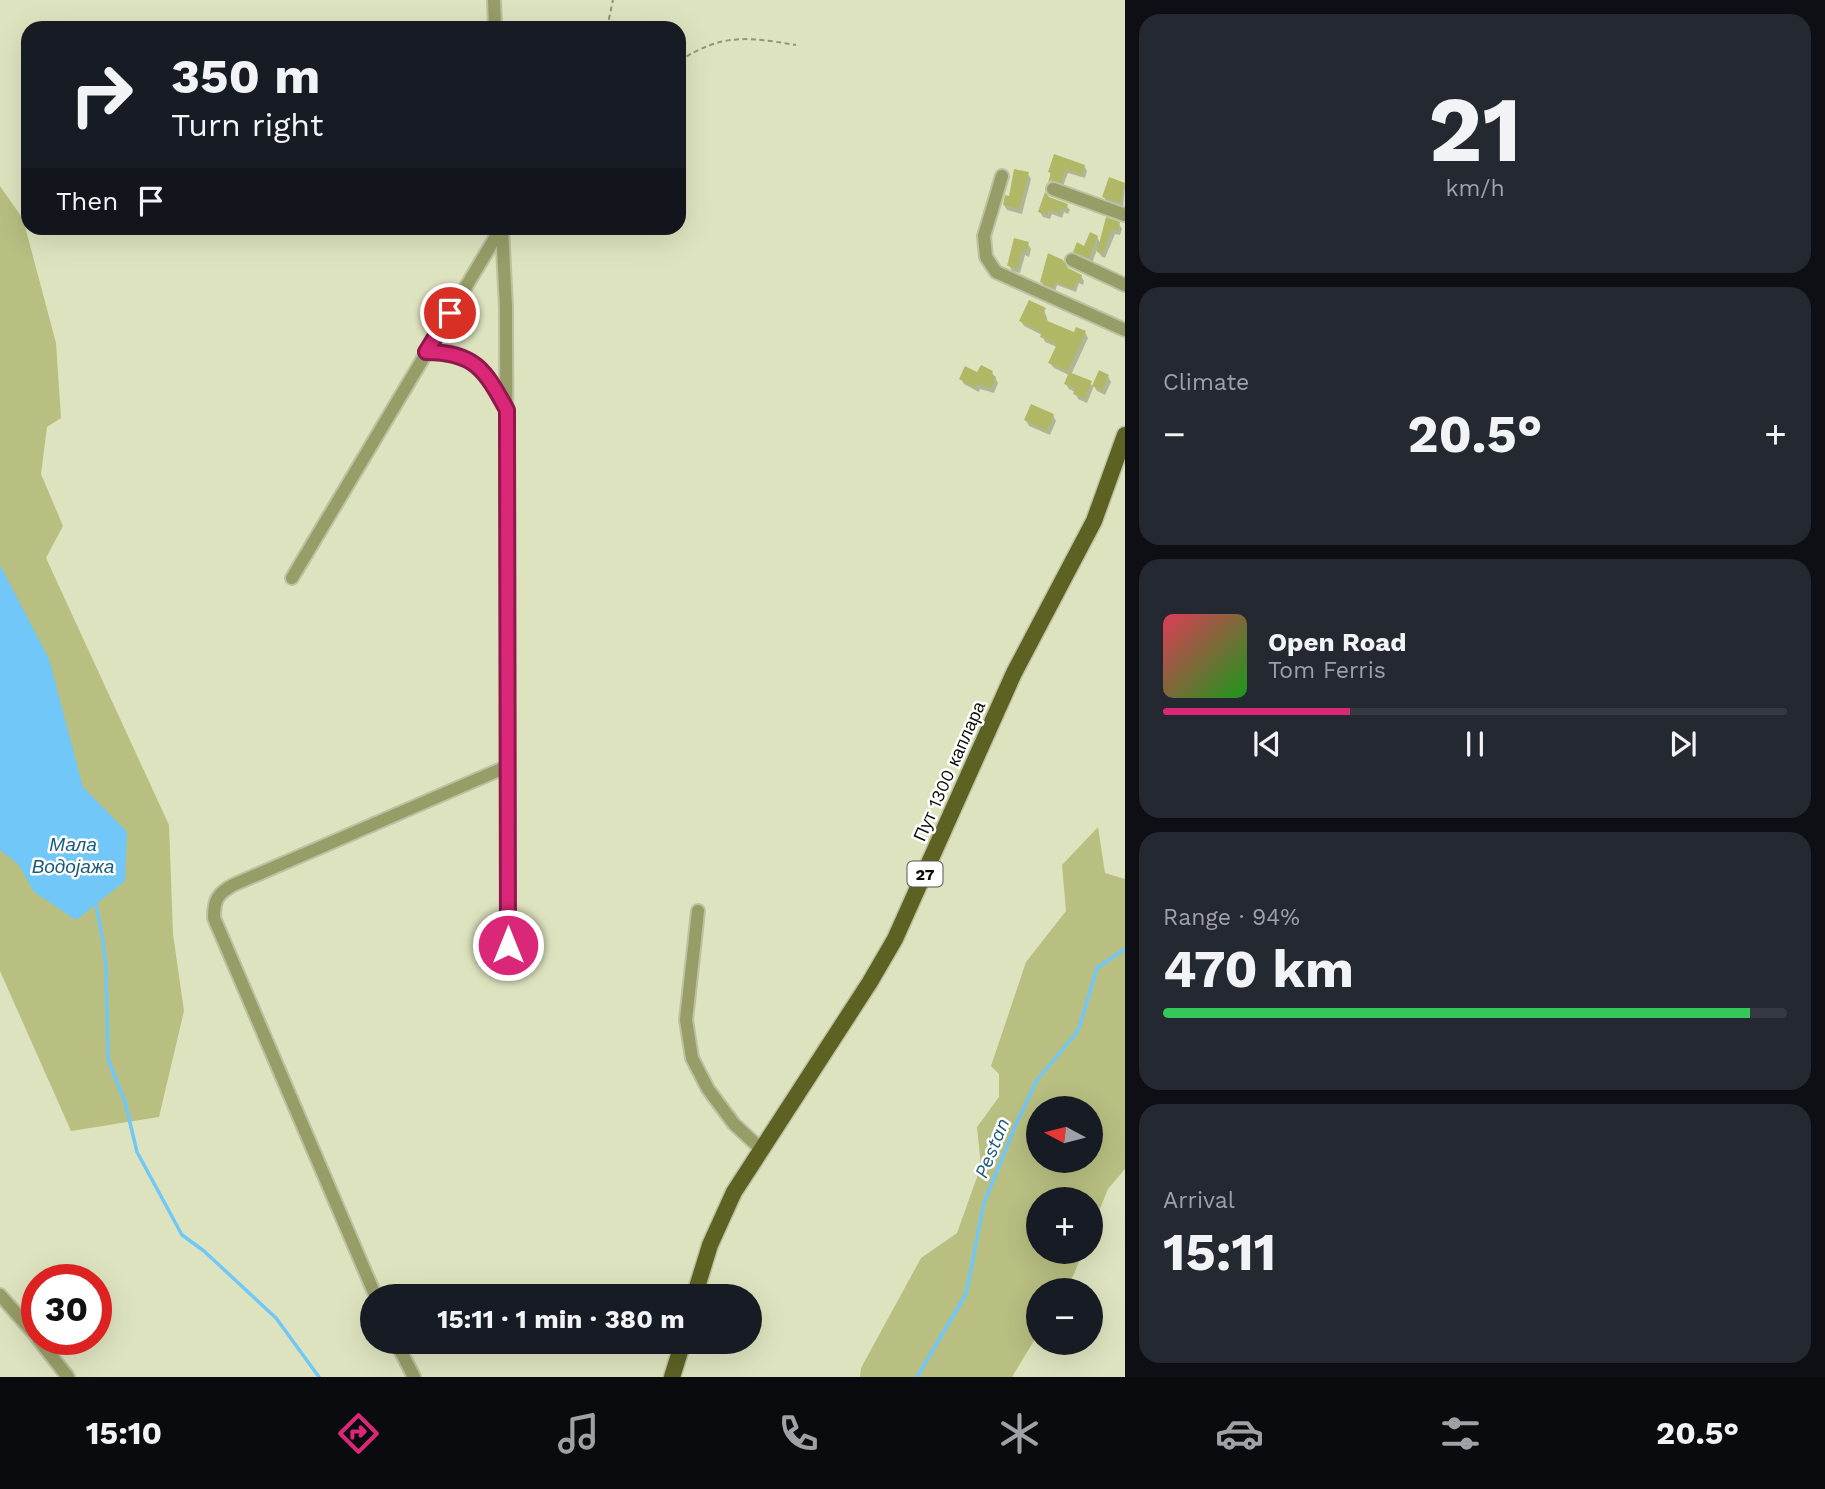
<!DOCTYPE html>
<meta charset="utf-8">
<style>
body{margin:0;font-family:"Work Sans",sans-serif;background:#242831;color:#f1f3f6;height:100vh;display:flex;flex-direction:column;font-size:26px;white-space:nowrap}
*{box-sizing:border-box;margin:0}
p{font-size:23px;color:#9ea1a6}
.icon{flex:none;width:38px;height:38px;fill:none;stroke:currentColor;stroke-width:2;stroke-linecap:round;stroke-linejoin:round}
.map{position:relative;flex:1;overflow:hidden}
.panel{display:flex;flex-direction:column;gap:14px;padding:14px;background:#0d0f14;width:700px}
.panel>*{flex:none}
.top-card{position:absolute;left:21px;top:21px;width:665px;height:214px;border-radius:21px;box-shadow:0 7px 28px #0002;background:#171b24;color:#f1f3f6;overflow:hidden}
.needle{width:46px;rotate:277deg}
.fabs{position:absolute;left:1026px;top:1096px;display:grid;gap:14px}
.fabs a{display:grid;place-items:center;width:77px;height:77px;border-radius:50%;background:#171b24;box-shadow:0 7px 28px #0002;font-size:35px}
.speed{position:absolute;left:21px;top:1264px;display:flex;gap:14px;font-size:35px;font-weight:700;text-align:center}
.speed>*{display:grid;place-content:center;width:91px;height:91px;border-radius:50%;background:#171b24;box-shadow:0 7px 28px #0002;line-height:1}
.speed .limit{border:10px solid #d22;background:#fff;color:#111}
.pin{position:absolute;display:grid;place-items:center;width:60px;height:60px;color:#fff;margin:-30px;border:4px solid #fff;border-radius:50%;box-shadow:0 2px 7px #0007}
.me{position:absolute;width:77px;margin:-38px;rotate:0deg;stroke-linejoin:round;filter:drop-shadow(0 0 5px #0008)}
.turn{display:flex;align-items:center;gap:24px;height:147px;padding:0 35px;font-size:32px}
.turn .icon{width:91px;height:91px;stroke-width:2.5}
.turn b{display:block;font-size:49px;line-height:60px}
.then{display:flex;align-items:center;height:66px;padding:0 35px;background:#0003;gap:14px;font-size:26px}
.big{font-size:52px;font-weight:700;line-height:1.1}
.panel .tile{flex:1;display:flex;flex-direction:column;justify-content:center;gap:10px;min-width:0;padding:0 24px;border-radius:21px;background:#242831}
.panel .dial{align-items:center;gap:0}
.dial b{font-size:91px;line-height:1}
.song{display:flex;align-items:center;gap:21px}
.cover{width:84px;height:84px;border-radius:10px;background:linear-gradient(135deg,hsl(350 70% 55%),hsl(120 70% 35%))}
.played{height:7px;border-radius:4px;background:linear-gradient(90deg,#db2777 30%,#363941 30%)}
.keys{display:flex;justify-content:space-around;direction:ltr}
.heat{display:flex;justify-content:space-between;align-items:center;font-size:38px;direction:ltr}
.charge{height:10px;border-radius:5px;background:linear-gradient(90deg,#34c759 94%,#363941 0)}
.trip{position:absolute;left:360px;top:1284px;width:402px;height:70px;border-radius:35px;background:#171b24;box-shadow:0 7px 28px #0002;font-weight:700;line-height:70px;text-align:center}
.tabs{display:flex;height:112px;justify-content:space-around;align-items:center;background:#090b0e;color:#9ea1a6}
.tabs .icon{width:49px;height:49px}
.tabs .current{color:#db2777}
.tabs b{font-size:32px;color:#f1f3f6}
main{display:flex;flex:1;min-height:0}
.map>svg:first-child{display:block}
.green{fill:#b8bf81;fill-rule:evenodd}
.water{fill:#71c7f7}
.shadow{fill:#0003}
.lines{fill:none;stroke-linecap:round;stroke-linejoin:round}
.stream{stroke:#71c7f7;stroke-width:3.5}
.building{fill:#b0b865}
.minor-casing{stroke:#bcc1a1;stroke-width:16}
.major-casing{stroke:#bcc1a1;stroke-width:19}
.path{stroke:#91947a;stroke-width:2;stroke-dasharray:5 3.5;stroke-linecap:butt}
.minor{stroke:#979d67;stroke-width:12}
.major{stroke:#5d6223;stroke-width:16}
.route-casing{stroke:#8e194d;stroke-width:18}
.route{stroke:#db2777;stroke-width:12}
.labels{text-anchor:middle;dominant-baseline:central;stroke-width:5;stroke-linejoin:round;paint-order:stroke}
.shield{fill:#fff;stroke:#55564f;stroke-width:2}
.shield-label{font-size:16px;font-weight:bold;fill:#0c0d03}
.street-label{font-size:18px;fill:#0c0d03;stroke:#fff}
.water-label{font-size:19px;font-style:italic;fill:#195b7b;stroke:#fff}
</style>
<main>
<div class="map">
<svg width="1125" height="1377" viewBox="0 0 1125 1377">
<rect width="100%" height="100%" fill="#dee3bf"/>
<!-- green -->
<path class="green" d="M 0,186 L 23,219 L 56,343 L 61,418 L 47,427 L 41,474 L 63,526 L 46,558 L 169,825 L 173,934 L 184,1011 L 159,1117 L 71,1131 L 0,971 Z
M 1098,827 L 1105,873 L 1125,879 L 1125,1169 L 1108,1189 L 1090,1233 L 1090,1199 L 1038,1199 L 1038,1251 L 1083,1251 L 1074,1274 L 1065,1290 L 1038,1290 L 1038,1334 L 1012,1377 L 860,1377 L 861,1368 L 921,1258 L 957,1233 L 981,1166 L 977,1127 L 999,1097 L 999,1074 L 991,1066 L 1026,962 L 1066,911 L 1062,865 ZM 1038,1108 L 1090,1108 L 1090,1160 L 1038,1160 Z"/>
<!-- water -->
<path class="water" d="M 0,565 L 49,659 L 83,787 L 127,832 L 125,881 L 76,920 L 34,892 L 18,864 L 0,850 Z"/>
<!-- shadow -->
<path class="shadow" d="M 1055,156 L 1084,166 L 1087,171 L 1085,178 L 1068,173 L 1063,186 L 1052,186 L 1050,172 Z
M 1028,174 L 1031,179 L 1022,214 L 1007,210 L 1004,205 Z
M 1110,179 L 1125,185 L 1123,208 L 1107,202 L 1104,197 Z
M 1048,198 L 1066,205 L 1070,210 L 1068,214 L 1064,212 L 1062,218 L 1052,214 L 1050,219 L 1043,217 L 1040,212 Z
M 1107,220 L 1119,224 L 1122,229 L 1120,235 L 1115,234 L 1105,258 L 1102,257 L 1097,250 L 1092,263 L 1078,257 L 1075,251 L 1085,248 L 1097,237 L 1101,244 Z
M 1016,240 L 1028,244 L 1031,249 L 1029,257 L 1025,255 L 1020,273 L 1012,271 L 1009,265 Z
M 1067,269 L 1081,276 L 1084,281 L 1083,285 L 1079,283 L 1076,292 L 1057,285 L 1055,292 L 1044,287 L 1042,282 Z
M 1044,310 L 1049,324 L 1075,334 L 1085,332 L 1088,338 L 1071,375 L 1090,383 L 1093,387 L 1100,373 L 1108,376 L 1111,382 L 1105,395 L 1097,391 L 1094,386 L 1087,403 L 1078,399 L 1075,392 L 1069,389 L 1066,384 L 1069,375 L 1054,368 L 1050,363 L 1057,347 L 1045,342 L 1042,335 L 1024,326 L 1021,321 Z
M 992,372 L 998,383 L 994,393 L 980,389 L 979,392 L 964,384 L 961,379 Z
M 1053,415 L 1056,421 L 1050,435 L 1029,426 L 1026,420 Z"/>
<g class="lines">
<!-- stream -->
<path class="stream" d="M 95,900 L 103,941 L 106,968 L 108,1059 L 125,1102 L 137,1152 L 182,1235 L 204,1251 L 276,1318 L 319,1377
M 917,1377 L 966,1294 L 984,1203 L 1016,1124 L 1037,1080 L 1078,1031 L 1097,968 L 1125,949"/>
</g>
<!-- building -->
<path class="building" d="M 1054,154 L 1085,165 L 1082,175 L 1065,169 L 1061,183 L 1052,180 L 1048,182 L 1051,173 L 1048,172 Z
M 1014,169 L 1029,172 L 1019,209 L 1003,205 L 1005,195 L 1009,196 Z
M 1109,177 L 1125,183 L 1120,203 L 1102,197 Z
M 1045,192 L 1049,197 L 1068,204 L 1066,210 L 1061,208 L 1059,213 L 1049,210 L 1047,215 L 1038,212 Z
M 1106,217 L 1120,222 L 1118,231 L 1112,229 L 1102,254 L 1097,252 Z
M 1090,232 L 1098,236 L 1089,258 L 1073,252 L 1077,242 L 1084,246 Z
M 1014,238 L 1029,242 L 1026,252 L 1022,250 L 1018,268 L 1007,266 Z
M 1048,253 L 1063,260 L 1068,268 L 1082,275 L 1080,281 L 1077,280 L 1073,289 L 1055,282 L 1053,288 L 1040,282 Z
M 1029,300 L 1046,308 L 1043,314 L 1047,317 L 1045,320 L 1074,332 L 1076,327 L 1086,331 L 1068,371 L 1048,363 L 1057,344 L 1040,337 L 1042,332 L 1019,321 Z
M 981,365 L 993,371 L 991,374 L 996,377 L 991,388 L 977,384 L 976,388 L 959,379 L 965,366 L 977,372 Z
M 1099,370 L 1109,375 L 1102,390 L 1092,386 Z
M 1069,372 L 1092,381 L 1085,399 L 1073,394 L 1075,388 L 1064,384 Z
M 1031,404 L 1054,414 L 1047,431 L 1024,420 Z"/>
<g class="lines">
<defs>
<path id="minor" d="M 494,0 L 495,28
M 1002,176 L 984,236 L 986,257 L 996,272 L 1125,330
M 1053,189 L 1125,215
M 502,228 L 506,307 L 508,945
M 1072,260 L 1125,285
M 426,352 C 433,352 442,350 449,352 C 478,357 492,384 505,407
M 292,578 L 501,228
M 698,911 L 686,1020 L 692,1058 L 708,1089 L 734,1124 L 761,1149
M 0,1295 L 37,1337
M 376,1297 L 214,918 C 214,900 217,894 233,885 L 506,767
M 38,1339 L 68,1377
M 396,1342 L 414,1377"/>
<path id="major" d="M 694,1297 L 710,1245 L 734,1192 L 870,982 L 895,939 L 1014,673 L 1094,521 L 1125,435
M 672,1377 L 683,1342"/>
</defs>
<!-- minor casing -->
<use href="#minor" class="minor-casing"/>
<!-- major casing -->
<use href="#major" class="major-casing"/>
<!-- path -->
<path class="path" d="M 607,28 L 613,0
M 679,61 C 723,33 747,37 796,45"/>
<!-- minor -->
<use href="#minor" class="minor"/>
<!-- major -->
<use href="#major" class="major"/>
</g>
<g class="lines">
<defs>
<path id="route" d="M 450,313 L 426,352 C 475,352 485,370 507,410 L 508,945"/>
</defs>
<!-- route casing -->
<use href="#route" class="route-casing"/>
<!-- route -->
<use href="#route" class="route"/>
</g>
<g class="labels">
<!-- shield labels -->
<rect class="shield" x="907.5" y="861.5" width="35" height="25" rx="5"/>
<g class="shield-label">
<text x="925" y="874">27</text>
</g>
<!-- street labels -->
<g class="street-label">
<text transform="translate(949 771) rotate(-66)">Пут 1300 каплара</text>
</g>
<!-- water labels -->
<g class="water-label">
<text x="73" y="844">Мала<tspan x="73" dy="22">Водојажа</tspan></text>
<text transform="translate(992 1148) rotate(-68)">Pestan</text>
</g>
</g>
</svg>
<div class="fabs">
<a><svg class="needle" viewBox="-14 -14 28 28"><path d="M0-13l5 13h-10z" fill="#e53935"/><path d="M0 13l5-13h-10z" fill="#9ea1a6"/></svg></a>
<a>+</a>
<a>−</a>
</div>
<div class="speed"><div class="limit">30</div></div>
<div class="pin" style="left:450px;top:313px;background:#d93025"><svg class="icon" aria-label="arrive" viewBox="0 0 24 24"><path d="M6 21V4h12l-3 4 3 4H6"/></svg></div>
<svg class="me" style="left:508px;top:945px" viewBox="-20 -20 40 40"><circle r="17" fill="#db2777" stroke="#fff" stroke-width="3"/><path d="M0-11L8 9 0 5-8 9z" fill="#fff"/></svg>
<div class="trip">15:11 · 1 min · 380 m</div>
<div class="top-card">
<div class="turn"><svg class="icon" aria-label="right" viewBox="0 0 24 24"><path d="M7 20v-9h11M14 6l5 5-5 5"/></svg><div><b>350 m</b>Turn right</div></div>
<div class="then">Then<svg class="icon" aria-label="arrive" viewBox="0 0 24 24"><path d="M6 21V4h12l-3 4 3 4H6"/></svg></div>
</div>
</div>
<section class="panel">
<div class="tile dial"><b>21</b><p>km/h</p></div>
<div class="tile"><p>Climate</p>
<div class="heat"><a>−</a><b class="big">20.5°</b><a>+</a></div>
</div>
<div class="tile">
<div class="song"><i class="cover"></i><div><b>Open Road</b><p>Tom Ferris</p></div></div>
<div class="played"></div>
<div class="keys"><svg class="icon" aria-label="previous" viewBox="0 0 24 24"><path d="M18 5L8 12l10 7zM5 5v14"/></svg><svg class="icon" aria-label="pause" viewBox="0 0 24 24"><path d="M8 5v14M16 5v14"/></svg><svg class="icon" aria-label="next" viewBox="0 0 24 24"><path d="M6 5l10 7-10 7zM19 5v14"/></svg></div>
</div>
<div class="tile"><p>Range · 94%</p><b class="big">470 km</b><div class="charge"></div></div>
<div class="tile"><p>Arrival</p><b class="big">15:11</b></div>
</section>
</main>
<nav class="tabs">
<b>15:10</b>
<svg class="icon current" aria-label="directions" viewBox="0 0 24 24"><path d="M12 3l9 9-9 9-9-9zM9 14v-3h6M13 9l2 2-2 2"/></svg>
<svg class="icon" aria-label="music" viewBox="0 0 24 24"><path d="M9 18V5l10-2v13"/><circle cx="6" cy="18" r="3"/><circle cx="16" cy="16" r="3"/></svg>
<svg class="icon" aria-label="phone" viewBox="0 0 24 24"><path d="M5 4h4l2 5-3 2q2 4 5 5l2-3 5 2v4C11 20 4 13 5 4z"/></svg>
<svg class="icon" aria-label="climate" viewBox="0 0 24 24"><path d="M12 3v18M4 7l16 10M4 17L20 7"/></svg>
<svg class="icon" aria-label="car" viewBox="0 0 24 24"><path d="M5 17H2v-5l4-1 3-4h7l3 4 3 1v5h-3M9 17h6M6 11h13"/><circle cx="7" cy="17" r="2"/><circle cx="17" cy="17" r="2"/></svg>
<svg class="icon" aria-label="filters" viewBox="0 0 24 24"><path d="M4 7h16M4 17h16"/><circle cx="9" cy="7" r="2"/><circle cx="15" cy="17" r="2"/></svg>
<b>20.5°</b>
</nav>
